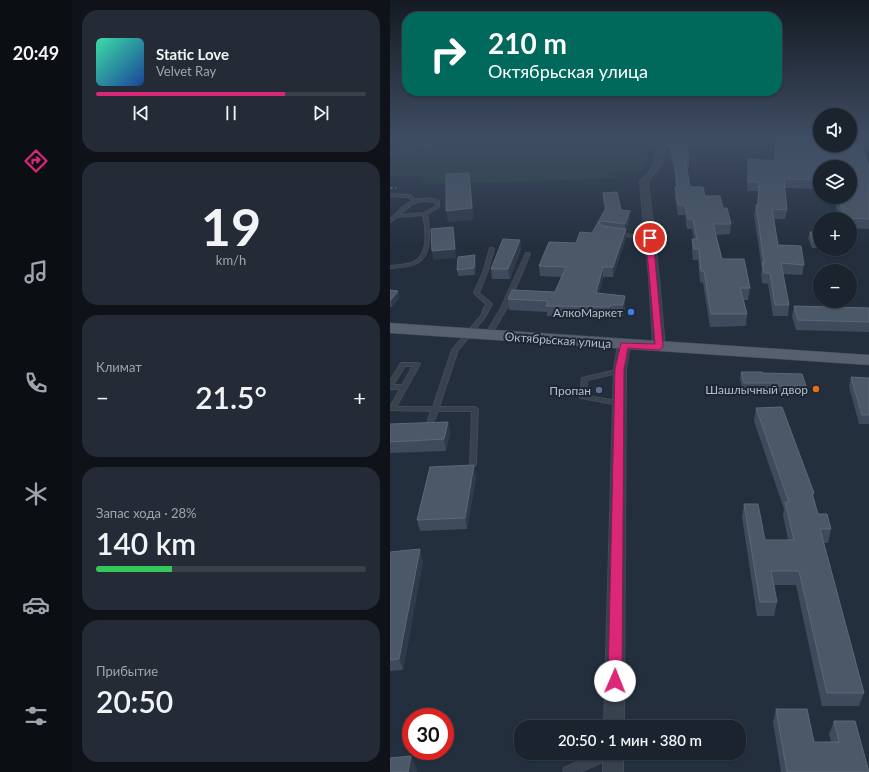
<!DOCTYPE html>
<html lang="ru">
<meta charset="utf-8">
<style>
body{margin:0;font-family:Lato,sans-serif;background:#242b36;color:#f1f3f6;height:100vh;display:flex;flex-direction:column;font-size:15px;white-space:nowrap}
*{box-sizing:border-box;margin:0}
p{font-size:13px;color:#a0a4aa}
.icon{flex:none;width:22px;height:22px;fill:none;stroke:currentColor;stroke-width:2;stroke-linecap:round;stroke-linejoin:round}
.map{position:relative;flex:1;overflow:hidden}
.details{display:flex;flex-direction:column;gap:10px;padding:10px;background:#0f1319;width:318px}
.details>*{flex:none}
.top-card{position:absolute;left:12px;top:12px;width:380px;height:84px;border-radius:16px;box-shadow:0 1px 3px #0004,0 0 0 1px #39404a;background:#00695c;color:#fff;overflow:hidden}
.tools{position:absolute;left:423px;top:108px;display:grid;gap:8px}
.tools a{display:grid;place-items:center;width:44px;height:44px;border-radius:50%;background:#1b232e;box-shadow:0 1px 3px #0004,0 0 0 1px #39404a;font-size:20px}
.speed{position:absolute;left:12px;top:708px;display:flex;gap:8px;font-size:20px;font-weight:700;text-align:center}
.speed>*{display:grid;place-content:center;width:52px;height:52px;border-radius:50%;background:#1b232e;box-shadow:0 1px 3px #0004,0 0 0 1px #39404a;line-height:1}
.speed .limit{border:6px solid #d22;background:#fff;color:#111}
.pin{position:absolute;display:grid;place-items:center;width:34px;height:34px;color:#fff;margin:-17px;border:2px solid #fff;border-radius:50%;box-shadow:0 1px 4px #0007}
.me{position:absolute;width:44px;margin:-22px;rotate:1deg;stroke-linejoin:round;filter:drop-shadow(0 0 3px #0008)}
.turn{display:flex;align-items:center;gap:14px;height:84px;padding:0 20px;font-size:18px}
.turn .icon{width:52px;height:52px;stroke-width:2.5}
.turn b{display:block;font-size:28px;line-height:34px}
.big{font-size:30px;font-weight:600;line-height:1.1}
.details .widget{flex:1;display:flex;flex-direction:column;justify-content:center;gap:6px;min-width:0;padding:0 14px;border-radius:16px;background:#242b36}
.details .dial{align-items:center;gap:0}
.dial b{font-size:52px;line-height:1}
.song{display:flex;align-items:center;gap:12px}
.cover{width:48px;height:48px;border-radius:6px;background:linear-gradient(135deg,hsl(160 70% 55%),hsl(220 70% 35%))}
.played{height:4px;border-radius:2px;background:linear-gradient(90deg,#db2777 70%,#39404a 70%)}
.keys{display:flex;justify-content:space-around;direction:ltr}
.heat{display:flex;justify-content:space-between;align-items:center;font-size:22px;direction:ltr}
.charge{height:6px;border-radius:3px;background:linear-gradient(90deg,#34c759 28%,#39404a 0)}
.trip{position:absolute;left:124px;top:720px;width:232px;height:40px;border-radius:16px;background:#1b232e;box-shadow:0 1px 3px #0004,0 0 0 1px #39404a;font-weight:600;line-height:40px;text-align:center}
main{display:flex;flex:1;min-height:0}
.tabs{display:flex;flex-direction:column;width:72px;justify-content:space-around;align-items:center;background:#0b0e12;color:#a0a4aa}
.tabs .icon{width:28px;height:28px}
.tabs .current{color:#db2777}
.tabs b{font-size:18px;color:#f1f3f6}
.map>svg:first-child{display:block}
.green{fill:#263c3f}
.lines{fill:none;stroke-linecap:round;stroke-linejoin:round}
.service-casing{stroke:#414a57;stroke-width:2}
.minor-casing{stroke:#414a57;stroke-width:2}
.primary-casing{stroke:#414a57;stroke-width:1}
.service{fill:#38414e;fill-rule:evenodd}
.minor{fill:#38414e;fill-rule:evenodd}
.primary{fill:#56606e;fill-rule:evenodd}
.rail{stroke:#5a6575;stroke-width:2;stroke-dasharray:2.5 2.5;stroke-linecap:butt}
.wall{fill:#3f4b5c}
.shaded-wall{fill:#2f3b4b}
.building{fill:#4b5868;stroke:#5c6777}
.route{fill:#db2777;stroke:#8e194d}
.shop-dot{fill:#3f7fe0;stroke:#1d2633;stroke-width:1.5}
.food-dot{fill:#e8710a;stroke:#1d2633;stroke-width:1.5}
.service-dot{fill:#5c6f8a;stroke:#1d2633;stroke-width:1.5}
.labels{text-anchor:middle;dominant-baseline:central;stroke-width:4;stroke-linejoin:round;paint-order:stroke}
.poi-label{font-size:12px;fill:#b4bcc9;stroke:#1d2633;text-anchor:end}
.street-label{font-size:12px;fill:#b4bcc9;stroke:#1d2633}
</style>
<main>
<nav class="tabs">
<b>20:49</b>
<svg class="icon current" aria-label="directions" viewBox="0 0 24 24"><path d="M12 3l9 9-9 9-9-9zM9 14v-3h6M13 9l2 2-2 2"/></svg>
<svg class="icon" aria-label="music" viewBox="0 0 24 24"><path d="M9 18V5l10-2v13"/><circle cx="6" cy="18" r="3"/><circle cx="16" cy="16" r="3"/></svg>
<svg class="icon" aria-label="phone" viewBox="0 0 24 24"><path d="M5 4h4l2 5-3 2q2 4 5 5l2-3 5 2v4C11 20 4 13 5 4z"/></svg>
<svg class="icon" aria-label="climate" viewBox="0 0 24 24"><path d="M12 3v18M4 7l16 10M4 17L20 7"/></svg>
<svg class="icon" aria-label="car" viewBox="0 0 24 24"><path d="M5 17H2v-5l4-1 3-4h7l3 4 3 1v5h-3M9 17h6M6 11h13"/><circle cx="7" cy="17" r="2"/><circle cx="17" cy="17" r="2"/></svg>
<svg class="icon" aria-label="filters" viewBox="0 0 24 24"><path d="M4 7h16M4 17h16"/><circle cx="9" cy="7" r="2"/><circle cx="15" cy="17" r="2"/></svg>
</nav>
<section class="details">
<div class="widget">
<div class="song"><i class="cover"></i><div><b>Static Love</b><p>Velvet Ray</p></div></div>
<div class="played"></div>
<div class="keys"><svg class="icon" aria-label="previous" viewBox="0 0 24 24"><path d="M18 5L8 12l10 7zM5 5v14"/></svg><svg class="icon" aria-label="pause" viewBox="0 0 24 24"><path d="M8 5v14M16 5v14"/></svg><svg class="icon" aria-label="next" viewBox="0 0 24 24"><path d="M6 5l10 7-10 7zM19 5v14"/></svg></div>
</div>
<div class="widget dial"><b>19</b><p>km/h</p></div>
<div class="widget"><p>Климат</p>
<div class="heat"><a>−</a><b class="big">21.5°</b><a>+</a></div>
</div>
<div class="widget"><p>Запас хода · 28%</p><b class="big">140 km</b><div class="charge"></div></div>
<div class="widget"><p>Прибытие</p><b class="big">20:50</b></div>
</section>
<div class="map">
<svg width="479" height="772" viewBox="0 0 479 772">
<rect width="100%" height="100%" fill="#242f3e"/>
<!-- green -->
<path class="green" d="M 105,139 L 245,139 L 249,142 L 258,161 L 252,171 L 229,171 L 217,174 L 231,178 L 101,183 L 85,182 L 34,184 L 32,177 L 0,176 L 0,155 L 74,140 Z
M 38,140 L 40,144 L 0,152 L 0,142 Z"/>
<g class="lines">
<defs>
<path id="service" d="M 0,194 L 20,195 L 25,200 C 33,198 41,198 49,201 L 49,207 L 37,214 C 39,223 39,231 39,239 C 38,265 22,267 0,268 L 0,266 C 8,265 18,265 25,261 C 39,253 36,228 33,215 L 7,217 L 0,222 L 0,219 L 14,206 L 22,201 L 19,197 L 0,196 ZM 32,201 L 45,202 L 46,206 L 34,213 L 9,215 L 22,204 Z
M 226,233 L 260,237 L 262,238 L 260,239 L 228,235 L 226,235 Z
M 100,248 L 102,248 L 104,249 L 98,270 L 89,293 L 102,304 L 95,317 L 68,350 L 49,407 L 85,407 L 88,409 L 86,464 L 85,466 L 81,466 L 80,464 L 82,411 L 48,411 L 42,425 L 38,425 L 37,424 L 41,411 L 0,410 L 0,407 L 10,389 L 0,389 L 0,381 L 11,363 L 29,363 L 30,364 L 6,407 L 43,407 L 62,350 L 91,316 L 96,304 L 84,293 L 94,270 ZM 15,366 L 23,366 L 12,385 L 3,385 Z
M 136,253 L 138,253 L 140,254 L 117,308 L 100,336 L 96,336 L 95,335 L 111,308 Z
M 230,369 L 232,370 L 233,371 L 232,372 L 197,380 L 196,396 L 229,401 L 231,402 L 232,403 L 231,404 L 229,405 L 191,398 L 190,397 L 192,378 Z
M 208,753 L 225,753 L 224,757 L 190,772 L 173,772 L 174,768 Z"/>
<path id="minor" d="M 276,145 L 281,146 L 274,150 L 270,167 L 258,182 L 269,278 L 275,347 L 269,350 L 263,347 L 259,278 L 250,182 L 263,167 L 268,149 Z
M 234,342 L 240,345 L 236,369 L 234,727 L 214,727 L 224,369 L 228,345 Z
M 213,753 L 233,753 L 233,772 L 213,772 Z"/>
<path id="primary" d="M 0,323 L 479,355 L 479,365 L 0,333 Z"/>
</defs>
<!-- service casing -->
<use href="#service" class="service-casing"/>
<!-- minor casing -->
<use href="#minor" class="minor-casing"/>
<!-- primary casing -->
<use href="#primary" class="primary-casing"/>
<!-- service -->
<use href="#service" class="service"/>
<!-- minor -->
<use href="#minor" class="minor"/>
<!-- primary -->
<use href="#primary" class="primary"/>
<!-- rail -->
<path class="rail" d="M 460,143 L 479,146
M 0,153 L 73,139
M 0,188 L 6,188"/>
</g>
<!-- wall -->
<path class="wall" d="M 395,139 L 425,139 L 479,166 L 479,229 L 460,228 L 460,219 L 450,219 L 444,199 L 434,199 L 434,197 L 460,197 L 430,167 L 430,189 L 395,188 L 397,210 L 395,219 L 384,219 L 388,245 L 414,265 L 412,275 L 393,274 L 399,305 L 398,316 L 383,316 L 378,284 L 372,283 L 371,274 L 372,269 L 364,215 L 366,205 L 367,205 L 368,191 L 357,191 L 358,168 L 358,159 L 384,161 L 384,149 L 385,141 L 394,141 Z
M 280,143 L 299,158 L 299,168 L 297,168 L 300,187 L 333,208 L 341,224 L 340,234 L 326,235 L 332,259 L 360,288 L 358,300 L 354,300 L 357,314 L 356,326 L 320,327 L 313,283 L 310,282 L 308,260 L 303,260 L 302,251 L 302,239 L 304,239 L 302,229 L 297,229 L 295,215 L 288,215 L 285,197 L 286,187 L 285,175 L 280,152 Z
M 213,193 L 240,220 L 236,230 L 236,238 L 223,277 L 213,277 L 209,293 L 235,296 L 235,307 L 233,316 L 221,315 L 220,318 L 157,316 L 157,312 L 119,310 L 118,299 L 165,292 L 171,277 L 150,276 L 149,266 L 202,233 L 215,210 L 213,201 Z
M 420,232 L 430,232 L 430,248 L 422,248 L 418,238 Z
M 130,240 L 131,249 L 120,279 L 102,279 L 101,269 Z
M 86,262 L 85,275 L 68,276 L 67,270 Z
M 0,290 L 8,291 L 9,298 L 2,307 L 0,307 Z
M 404,306 L 479,308 L 479,332 L 406,330 L 402,316 Z
M 351,372 L 372,373 L 416,386 L 414,394 L 387,393 L 386,391 L 353,391 L 350,379 Z
M 461,377 L 479,378 L 479,424 L 469,424 L 459,386 Z
M 366,408 L 424,493 L 423,497 L 428,514 L 441,529 L 438,543 L 433,543 L 474,693 L 469,706 L 432,706 L 406,585 L 383,585 L 387,602 L 384,616 L 367,616 L 352,517 L 354,504 L 375,540 L 398,540 L 393,515 L 394,509 L 364,421 Z
M 58,422 L 60,433 L 56,451 L 0,453 L 0,424 Z
M 86,477 L 77,529 L 30,531 L 27,520 Z
M 0,552 L 33,561 L 13,670 L 0,671 Z
M 386,709 L 424,742 L 441,742 L 439,734 L 444,721 L 479,772 L 391,772 L 383,722 Z"/>
<!-- shaded-wall -->
<path class="shaded-wall" d="M 79,173 L 81,183 L 84,220 L 58,222 L 56,211 Z
M 240,211 L 240,220 L 236,230 L 236,238 L 223,277 L 223,267 L 235,232 L 235,224 Z
M 63,227 L 64,236 L 66,258 L 43,260 L 42,251 Z
M 130,240 L 131,249 L 120,279 L 118,269 Z
M 85,255 L 86,262 L 85,275 L 84,268 Z
M 213,267 L 213,277 L 206,303 L 206,293 Z
M 8,291 L 9,298 L 2,307 L 1,300 Z
M 235,296 L 235,307 L 233,316 L 233,305 Z
M 221,305 L 221,315 L 220,318 L 220,307 Z
M 58,422 L 60,433 L 56,451 L 54,439 Z
M 84,465 L 86,477 L 77,529 L 75,518 Z
M 30,549 L 33,561 L 13,670 L 9,659 Z
M 21,756 L 27,770 L 27,772 L 18,772 Z"/>
<!-- building -->
<path class="building" d="M 395,139 L 430,139 L 430,145 L 460,145 L 460,144 L 471,144 L 479,166 L 479,219 L 455,218 L 448,197 L 460,197 L 460,167 L 430,167 L 430,180 L 394,179 L 397,210 L 382,209 L 388,245 L 411,246 L 414,265 L 391,263 L 399,305 L 385,305 L 380,273 L 374,273 L 372,263 L 374,263 L 366,205 L 368,205 L 369,182 L 358,182 L 358,159 L 386,161 L 385,141 L 395,141 Z
M 280,143 L 296,144 L 299,158 L 295,158 L 300,187 L 313,187 L 315,196 L 330,196 L 333,208 L 337,208 L 341,224 L 323,224 L 332,259 L 354,259 L 360,288 L 350,288 L 357,314 L 321,314 L 314,271 L 311,271 L 309,249 L 304,249 L 302,239 L 307,239 L 303,219 L 298,219 L 295,205 L 288,205 L 285,187 L 287,187 L 285,165 Z
M 79,173 L 82,208 L 56,211 L 56,174 Z
M 227,192 L 231,210 L 240,211 L 235,224 L 211,221 L 209,223 L 213,226 L 236,229 L 223,267 L 213,267 L 206,293 L 235,296 L 233,305 L 221,305 L 220,307 L 156,306 L 158,301 L 118,299 L 122,290 L 165,292 L 176,267 L 149,266 L 159,242 L 186,243 L 190,232 L 202,233 L 216,208 L 213,193 Z
M 63,227 L 65,249 L 42,251 L 41,229 Z
M 420,232 L 430,232 L 430,242 L 423,242 Z
M 113,239 L 130,240 L 118,269 L 101,269 Z
M 85,255 L 84,268 L 67,270 L 68,257 Z
M 0,290 L 8,291 L 1,300 L 0,300 Z
M 404,306 L 479,308 L 479,322 L 408,320 Z
M 351,372 L 372,372 L 372,373 L 412,374 L 416,386 L 388,386 L 388,383 L 354,383 Z
M 461,377 L 479,378 L 479,415 L 472,415 Z
M 392,407 L 424,493 L 422,493 L 428,514 L 437,514 L 441,529 L 430,529 L 474,693 L 437,693 L 409,571 L 381,571 L 387,602 L 370,602 L 354,504 L 368,504 L 375,540 L 404,540 L 395,502 L 399,502 L 366,408 Z
M 58,422 L 54,439 L 0,442 L 0,424 Z
M 84,465 L 75,518 L 27,520 L 40,467 Z
M 30,549 L 9,659 L 0,660 L 0,552 Z
M 386,709 L 417,709 L 424,742 L 449,742 L 444,721 L 465,721 L 479,772 L 397,772 Z
M 21,756 L 18,772 L 0,772 L 0,758 Z"/>
<!-- sky -->
<linearGradient id="sky" x2="0" y2="1"><stop stop-color="#141a22"/><stop offset="0.56" stop-color="#3f4d63"/><stop offset="1" stop-color="#3f4d63" stop-opacity="0"/></linearGradient>
<rect width="479" height="247" fill="url(#sky)"/>
<!-- route -->
<path class="route" d="M 260,236 L 263,238 L 273,347 L 269,350 L 238,348 L 234,369 L 232,681 L 230,686 L 225,688 L 220,686 L 218,681 L 225,369 L 231,343 L 265,344 L 256,238 Z"/>
<!-- markers -->
<circle class="shop-dot" cx="241" cy="312" r="4"/>
<circle class="food-dot" cx="426" cy="389" r="4"/>
<circle class="service-dot" cx="209" cy="390" r="4"/>
<g class="labels">
<!-- poi labels -->
<g class="poi-label">
<text x="233" y="312">АлкоМаркет</text>
<text x="418" y="389">Шашлычный двор</text>
<text x="201" y="390">Пропан</text>
</g>
<!-- street labels -->
<g class="street-label">
<text transform="translate(168 340) rotate(4)">Октябрьская улица</text>
</g>
</g>
</svg>
<div class="tools">
<a><svg class="icon" aria-label="sound" viewBox="0 0 24 24"><path d="M4 9h4l5-4v14l-5-4H4zM17 9q2 3 0 6"/></svg></a>
<a><svg class="icon" aria-label="layers" viewBox="0 0 24 24"><path d="M12 4l9 5-9 5-9-5zM3 14l9 5 9-5"/></svg></a>
<a>+</a>
<a>−</a>
</div>
<div class="speed"><div class="limit">30</div></div>
<div class="pin" style="left:260px;top:238px;background:#d93025"><svg class="icon" aria-label="arrive" viewBox="0 0 24 24"><path d="M6 21V4h12l-3 4 3 4H6"/></svg></div>
<svg class="me" style="left:225px;top:681px" viewBox="-20 -20 40 40"><circle r="19" fill="#fff"/><path d="M0-13L10 11 0 6-10 11z" fill="#db2777"/></svg>
<div class="trip">20:50 · 1 мин · 380 m</div>
<div class="top-card">
<div class="turn"><svg class="icon" aria-label="right" viewBox="0 0 24 24"><path d="M7 20v-9h11M14 6l5 5-5 5"/></svg><div><b>210 m</b>Октябрьская улица</div></div>
</div>
</div>
</main>
